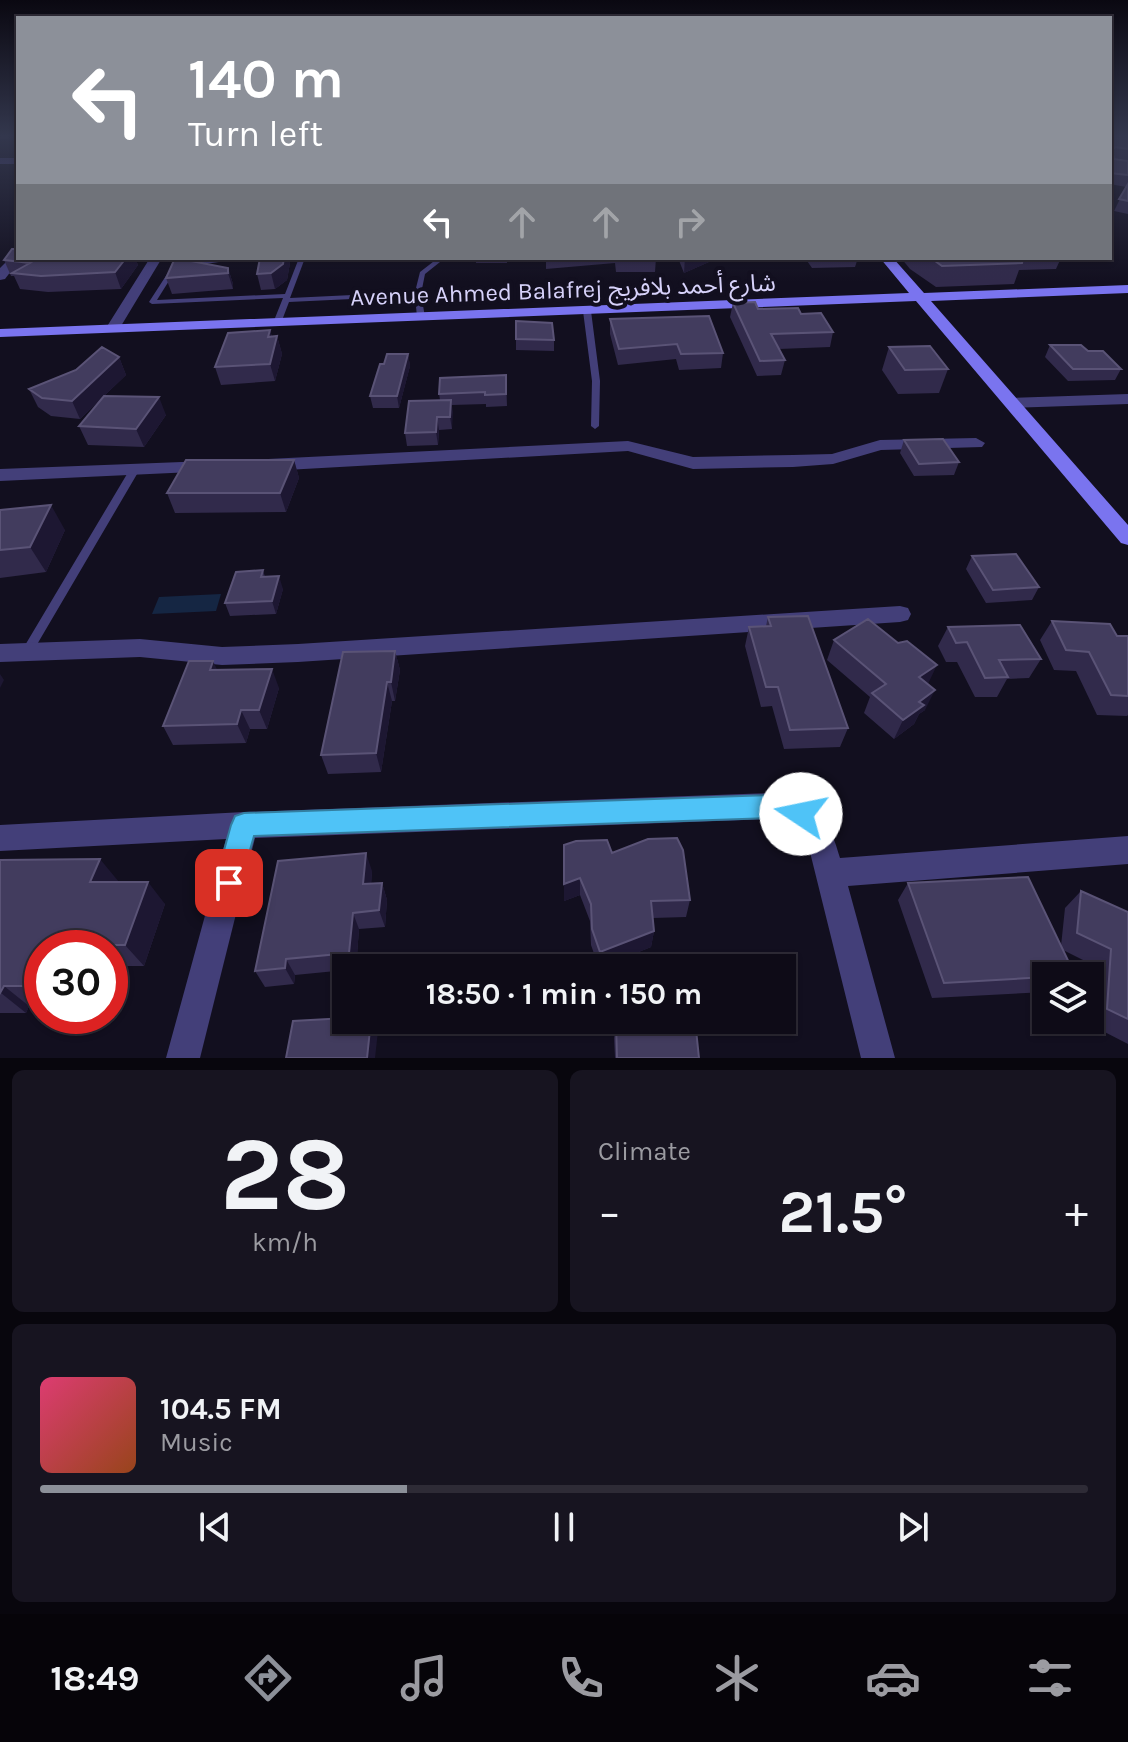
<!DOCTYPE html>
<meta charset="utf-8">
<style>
body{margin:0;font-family:Karla,"Noto Sans Arabic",sans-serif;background:#171420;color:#f1f3f6;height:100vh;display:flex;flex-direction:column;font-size:30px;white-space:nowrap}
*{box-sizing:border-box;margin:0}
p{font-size:26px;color:#9b9ba1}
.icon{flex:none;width:44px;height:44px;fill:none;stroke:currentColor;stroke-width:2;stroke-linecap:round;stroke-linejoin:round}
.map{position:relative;height:1058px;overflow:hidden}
.panel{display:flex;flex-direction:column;gap:12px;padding:12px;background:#08060d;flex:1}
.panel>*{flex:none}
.hud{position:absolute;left:16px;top:16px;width:1096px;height:244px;border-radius:0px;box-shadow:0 2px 6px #0004,0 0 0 2px #2e2b36;background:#8c9099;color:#fff;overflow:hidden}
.buttons{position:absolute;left:1032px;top:962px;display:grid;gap:16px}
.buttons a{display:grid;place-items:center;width:72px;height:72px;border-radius:0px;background:#0e0b17;box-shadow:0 2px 6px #0004,0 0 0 2px #2e2b36;font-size:40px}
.speed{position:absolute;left:24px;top:930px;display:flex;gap:16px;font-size:40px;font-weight:700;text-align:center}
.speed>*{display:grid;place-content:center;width:104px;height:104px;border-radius:50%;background:#0e0b17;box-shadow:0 2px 6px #0004,0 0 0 2px #2e2b36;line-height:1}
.speed .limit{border:12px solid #d22;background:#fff;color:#111}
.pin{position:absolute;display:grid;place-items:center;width:68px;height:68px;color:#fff;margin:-34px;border-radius:16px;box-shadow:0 4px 12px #0006}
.me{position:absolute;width:88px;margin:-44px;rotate:281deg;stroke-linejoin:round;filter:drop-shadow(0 0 6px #0008)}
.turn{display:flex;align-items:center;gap:28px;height:168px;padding:0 40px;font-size:36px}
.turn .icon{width:104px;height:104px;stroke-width:2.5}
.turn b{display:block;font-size:56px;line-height:68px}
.lanes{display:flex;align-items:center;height:76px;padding:0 40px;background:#0003;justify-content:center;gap:40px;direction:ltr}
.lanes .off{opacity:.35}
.big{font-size:60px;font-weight:700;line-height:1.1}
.panel .widget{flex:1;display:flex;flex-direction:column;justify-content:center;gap:12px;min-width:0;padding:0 28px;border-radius:12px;background:#171420}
.panel .dial{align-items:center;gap:0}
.dial b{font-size:104px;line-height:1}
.song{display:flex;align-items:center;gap:24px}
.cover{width:96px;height:96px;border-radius:12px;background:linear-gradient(135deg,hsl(340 70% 55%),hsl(20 70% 35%))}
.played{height:8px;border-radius:4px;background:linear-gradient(90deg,#8c9099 35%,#2e2b36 35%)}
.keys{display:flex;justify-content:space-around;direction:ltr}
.heat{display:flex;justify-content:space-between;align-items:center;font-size:44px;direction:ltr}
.panel .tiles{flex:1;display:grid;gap:12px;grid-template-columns:1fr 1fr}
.widget:last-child{grid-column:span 2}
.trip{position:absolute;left:332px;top:954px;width:464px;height:80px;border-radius:0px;background:#0e0b17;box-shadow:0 2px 6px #0004,0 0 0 2px #2e2b36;font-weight:700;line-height:80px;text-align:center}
.menu{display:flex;height:128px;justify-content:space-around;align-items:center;background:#060409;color:#9b9ba1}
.menu .icon{width:56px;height:56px}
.menu .current{color:#8c9099}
.menu b{font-size:36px;color:#f1f3f6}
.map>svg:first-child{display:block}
.water{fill:#152643}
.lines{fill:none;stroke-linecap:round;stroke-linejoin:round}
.service{fill:#433f79;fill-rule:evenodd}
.minor{fill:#433f79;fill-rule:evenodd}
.secondary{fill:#7a74ef;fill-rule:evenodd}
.wall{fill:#312a4b}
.shaded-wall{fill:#1d1732}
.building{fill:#423c5e;stroke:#5a5376;stroke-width:2}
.route{fill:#4fc3f7;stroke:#337fa1;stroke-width:2}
.labels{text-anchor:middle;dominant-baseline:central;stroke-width:8;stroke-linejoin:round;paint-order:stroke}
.far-street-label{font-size:24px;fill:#d7d2fa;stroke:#120f1f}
</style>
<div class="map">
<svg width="1128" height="1058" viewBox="0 0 1128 1058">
<rect width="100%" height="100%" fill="#120f1f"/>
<!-- water -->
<path class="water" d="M 221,594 L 216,611 L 152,614 L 159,597 Z"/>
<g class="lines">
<!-- service -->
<path class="service" d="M 219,258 L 236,258 L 233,260 L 177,268 L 157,300 L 285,294 L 299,258 L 305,258 L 290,298 L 415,292 L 420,272 L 438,258 L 445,258 L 425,274 L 421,294 L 425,317 L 421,319 L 417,317 L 415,296 L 289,302 L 281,323 L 277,325 L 273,323 L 283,298 L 152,304 L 149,302 L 173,265 Z
M 587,309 L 591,311 L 600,381 L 599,426 L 595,429 L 591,426 L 592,381 L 583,311 Z
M 135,466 L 140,469 L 32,653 L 28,655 L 24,653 L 22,650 L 24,647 L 130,469 Z"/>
<!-- minor -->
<path class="minor" d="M 0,158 L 18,158 L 18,164 L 0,164 Z
M 18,250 L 18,258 L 21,258 L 5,279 L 0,280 L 0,268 Z
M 150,258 L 162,258 L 118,331 L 108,331 L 106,328 Z
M 1128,394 L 1128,404 L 1012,408 L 1004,403 L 1012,398 Z
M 976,438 L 985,443 L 982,447 L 881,450 L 833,464 L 793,467 L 693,469 L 628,451 L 268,471 L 259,465 L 268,459 L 628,441 L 693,457 L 793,455 L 832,454 L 880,440 Z
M 208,461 L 214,463 L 217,467 L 214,471 L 0,481 L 0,469 Z
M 900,606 L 908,608 L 911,614 L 908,620 L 900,622 L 298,662 L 222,665 L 140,657 L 0,662 L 0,644 L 140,639 L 222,647 L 298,644 Z
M 768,793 C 814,804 827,810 840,858 L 1128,836 L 1128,864 L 848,886 L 895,1058 L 861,1058 L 807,840 L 793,825 L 768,819 L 255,838 L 200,1058 L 166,1058 L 226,839 L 0,851 L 0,825 L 244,812 Z"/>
<!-- secondary -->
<path class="secondary" d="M 880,258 L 893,258 L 924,293 L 1128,285 L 1128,293 L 931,301 L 1128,525 L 1128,545 L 1121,543 L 916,301 L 0,337 L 0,329 L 909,293 Z"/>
</g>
<!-- wall -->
<path class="wall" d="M 0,134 L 18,134 L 8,139 L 0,139 Z
M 1110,134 L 1128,134 L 1128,160 L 1114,158 L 1128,161 L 1128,214 L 1114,211 L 1126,187 L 1110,184 Z
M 18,258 L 135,258 L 138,265 L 121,289 L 48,292 L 20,289 L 14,276 L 11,276 L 4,260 Z
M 174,258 L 188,260 L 189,261 L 228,268 L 233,284 L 233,289 L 172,294 L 166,278 Z
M 260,258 L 289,258 L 290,263 L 287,280 L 275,289 L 261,290 L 257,274 Z
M 476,258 L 507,258 L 507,263 L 476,263 Z
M 538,258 L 656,258 L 655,272 L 616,272 L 615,263 L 546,269 L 546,262 L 538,262 Z
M 678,258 L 718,258 L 684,273 Z
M 805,258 L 858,258 L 855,267 L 812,268 Z
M 901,258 L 1061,258 L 1056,269 L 1019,270 L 1014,284 L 936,287 L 910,269 Z
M 733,303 L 758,309 L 801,314 L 833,332 L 830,347 L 779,349 L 785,360 L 781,375 L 757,376 L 730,317 Z
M 610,319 L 723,353 L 721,368 L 679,370 L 676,359 L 618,365 L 610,334 Z
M 516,321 L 554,340 L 554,351 L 516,350 Z
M 270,330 L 272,337 L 277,336 L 282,354 L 275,381 L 221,385 L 215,367 Z
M 1050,345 L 1088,351 L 1121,369 L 1115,380 L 1068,381 L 1045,357 Z
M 889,347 L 948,369 L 939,393 L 898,394 L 882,370 Z
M 408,354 L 410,366 L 399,408 L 373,408 L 370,396 Z
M 119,357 L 126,375 L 104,396 L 166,415 L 144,447 L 88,445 L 79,426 L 101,399 L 80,419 L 51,416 L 38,407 L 29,389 Z
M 506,375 L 507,406 L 486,407 L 486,404 L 452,405 L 452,429 L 439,430 L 438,445 L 407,446 L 405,433 L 440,400 L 439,394 Z
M 904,440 L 959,462 L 954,475 L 914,476 L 900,453 Z
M 294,460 L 299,478 L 286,512 L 175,513 L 167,493 Z
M 0,510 L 65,530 L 46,572 L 0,578 Z
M 972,556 L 1039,587 L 1032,600 L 986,603 L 966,569 Z
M 263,570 L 265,577 L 283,589 L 276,614 L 230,616 L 225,603 Z
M 768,617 L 848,728 L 840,747 L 784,749 L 772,706 L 761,707 L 745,646 L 749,627 L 766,626 Z
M 1052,621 L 1117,636 L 1128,696 L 1128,715 L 1127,716 L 1097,715 L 1076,671 L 1054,670 L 1040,640 Z
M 948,627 L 1041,659 L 1029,678 L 1007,679 L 997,697 L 975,697 L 957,662 L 946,662 L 938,646 Z
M 834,640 L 927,684 L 925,710 L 919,714 L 914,724 L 894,739 L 864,713 L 870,697 L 827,660 Z
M 395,651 L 400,670 L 395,701 L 392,701 L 381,772 L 328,774 L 321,755 Z
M 218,670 L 279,688 L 267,729 L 250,729 L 246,743 L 173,745 L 163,726 Z
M 564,845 L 612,853 L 690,900 L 686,917 L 653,918 L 654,931 L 651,947 L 599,968 L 591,945 L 590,921 L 580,895 L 564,901 Z
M 0,860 L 119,882 L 165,904 L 144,966 L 118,966 L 110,987 L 110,948 L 42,948 L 42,1006 L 29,1006 L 26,1013 L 0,1013 Z
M 372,871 L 371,884 L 382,883 L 387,900 L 385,927 L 359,929 L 356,968 L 346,968 L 346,970 L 295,975 L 294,984 L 265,987 L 255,971 Z
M 908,883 L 1061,946 L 1065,908 L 1081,891 L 1128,912 L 1128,1044 L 1089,1024 L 1089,1020 L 1090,1020 L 1093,965 L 1063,950 L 1046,976 L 1046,992 L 932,998 L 898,900 Z
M 628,1020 L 695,1020 L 699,1058 L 615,1058 L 614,1038 L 616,1024 L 627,1023 Z"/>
<!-- shaded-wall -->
<path class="shaded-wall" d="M 6,134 L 18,134 L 18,137 L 8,139 Z
M 126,258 L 135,258 L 138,265 L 121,289 L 115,272 Z
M 284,258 L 289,258 L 290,263 L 287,280 L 275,289 L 271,273 Z
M 685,258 L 718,258 L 684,273 Z
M 228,268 L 233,284 L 233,289 L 228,273 Z
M 270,330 L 274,347 L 277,336 L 282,354 L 275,381 L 270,364 L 268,337 Z
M 408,354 L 410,366 L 399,408 L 397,396 Z
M 119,357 L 126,375 L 80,419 L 72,401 Z
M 159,397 L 166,415 L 144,447 L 136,429 Z
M 451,400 L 453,412 L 452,429 L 450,417 Z
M 437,417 L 439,430 L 438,445 L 436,432 Z
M 294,460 L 299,478 L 286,512 L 280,493 Z
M 51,505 L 65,530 L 46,572 L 30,547 Z
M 279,576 L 283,589 L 276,614 L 272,601 Z
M 395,651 L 400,670 L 395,701 L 391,682 Z
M 213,661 L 222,680 L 210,670 Z
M 937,665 L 928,684 L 910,697 L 919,677 Z
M 272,669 L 279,688 L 267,729 L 259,710 Z
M 0,674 L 4,680 L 0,688 Z
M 387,682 L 392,701 L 381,772 L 376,753 Z
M 935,690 L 925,710 L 919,714 L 914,724 L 894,739 L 903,720 L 919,702 Z
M 241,710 L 250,729 L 246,743 L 237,724 Z
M 366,853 L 372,871 L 370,902 L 363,884 Z
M 100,859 L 119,882 L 90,882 Z
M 580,878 L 580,895 L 564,901 L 564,884 Z
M 148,882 L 165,904 L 144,966 L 125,945 Z
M 382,883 L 387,900 L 385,927 L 379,910 Z
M 353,913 L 359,929 L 356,968 L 349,953 Z
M 654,931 L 651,947 L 599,968 L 600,952 Z
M 110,958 L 118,966 L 110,987 Z
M 286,959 L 295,975 L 294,984 L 285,968 Z
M 4,986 L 29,1006 L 26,1013 L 1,993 Z
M 371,1020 L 373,1020 L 378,1031 L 375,1058 L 367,1058 Z"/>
<!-- building -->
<path class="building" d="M 1110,134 L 1128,134 L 1128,149 L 1115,147 L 1112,150 L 1114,159 L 1128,161 L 1128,175 L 1110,173 Z
M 1128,184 L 1128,201 L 1119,199 Z
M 12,249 L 18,249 L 18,258 L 126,258 L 115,272 L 41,276 L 12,273 L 30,263 L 4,260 Z
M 175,258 L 182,258 L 181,259 L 228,268 L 228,273 L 166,278 Z
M 260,258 L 284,258 L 283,264 L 271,273 L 257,274 Z
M 931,258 L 1023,258 L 1022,263 L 942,266 Z
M 755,302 L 758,309 L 798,308 L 801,314 L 821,313 L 833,332 L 771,334 L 785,360 L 760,361 L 733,303 Z
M 709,316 L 723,353 L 681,354 L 677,344 L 619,349 L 610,319 Z
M 516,321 L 552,323 L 554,340 L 516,339 Z
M 270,330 L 268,337 L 277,336 L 270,364 L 215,367 L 228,333 Z
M 1050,345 L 1081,345 L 1088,351 L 1103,351 L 1121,369 L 1073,369 Z
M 930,346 L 948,369 L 905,370 L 889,347 Z
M 102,347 L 119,357 L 72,401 L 42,398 L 29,389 L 76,370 Z
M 387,354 L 408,354 L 397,396 L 370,396 L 380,364 L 384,364 Z
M 506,375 L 506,394 L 485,395 L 485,392 L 439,394 L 440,378 Z
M 104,396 L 159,397 L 136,429 L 79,426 Z
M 451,400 L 450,417 L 437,417 L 436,432 L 405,433 L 409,401 Z
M 943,439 L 959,462 L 919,464 L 904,440 Z
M 186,460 L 294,460 L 280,493 L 167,493 Z
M 51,505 L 30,547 L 0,550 L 0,510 Z
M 1016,554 L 1039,587 L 993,590 L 972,556 Z
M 263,570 L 261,577 L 279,576 L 272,601 L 225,603 L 236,572 Z
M 808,616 L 848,728 L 790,730 L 778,687 L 766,687 L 749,627 L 771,626 L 768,617 Z
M 868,619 L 898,643 L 907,641 L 937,665 L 919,677 L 935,690 L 919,702 L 924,705 L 903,720 L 872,693 L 886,684 L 834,640 Z
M 1052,621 L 1110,624 L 1117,636 L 1128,636 L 1128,696 L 1111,695 L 1089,652 L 1066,650 Z
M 1020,625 L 1041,659 L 999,660 L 1008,677 L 985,678 L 967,642 L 956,643 L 948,627 Z
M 395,651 L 391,682 L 387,682 L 376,753 L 321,755 L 343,652 Z
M 189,661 L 213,661 L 210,670 L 272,669 L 259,710 L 241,710 L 237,724 L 163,726 Z
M 677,838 L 683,850 L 690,900 L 651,901 L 654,931 L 600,952 L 592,929 L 591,904 L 580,878 L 564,884 L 564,845 L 576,841 L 607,840 L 612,853 L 648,839 Z
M 366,853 L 363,884 L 382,883 L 379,910 L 353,913 L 349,953 L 286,959 L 285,968 L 255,971 L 278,861 Z
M 100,859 L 90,882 L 148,882 L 125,945 L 98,945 L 96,948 L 42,948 L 42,986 L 4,986 L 0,993 L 0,860 Z
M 1028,877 L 1075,975 L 1046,976 L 1046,977 L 944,983 L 908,883 Z
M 1081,891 L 1128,912 L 1128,1019 L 1107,1009 L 1111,949 L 1077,933 Z
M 346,1018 L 346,1020 L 371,1020 L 367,1058 L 286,1058 L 293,1021 Z
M 630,1020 L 695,1020 L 699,1058 L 617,1058 L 616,1024 L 630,1023 Z"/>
<!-- sky -->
<linearGradient id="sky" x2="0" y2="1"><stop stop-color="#0a0811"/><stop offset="0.48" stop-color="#33374d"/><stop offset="1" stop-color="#33374d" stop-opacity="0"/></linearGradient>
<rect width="1128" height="282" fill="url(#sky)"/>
<!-- route -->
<path class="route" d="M 768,795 L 810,806 L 814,814 L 810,822 L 801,826 L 768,818 L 254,836 L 238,892 L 229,896 L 219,892 L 215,883 L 231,825 L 235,816 L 244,813 Z"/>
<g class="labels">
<!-- far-street labels -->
<g class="far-street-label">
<text transform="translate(563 290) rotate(-2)">Avenue Ahmed Balafrej شارع أحمد بلافريج</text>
</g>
</g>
</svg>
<div class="buttons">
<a><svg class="icon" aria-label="layers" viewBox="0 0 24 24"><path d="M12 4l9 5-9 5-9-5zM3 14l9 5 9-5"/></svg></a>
</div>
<div class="speed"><div class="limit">30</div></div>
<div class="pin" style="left:229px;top:883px;background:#d93025"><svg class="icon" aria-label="arrive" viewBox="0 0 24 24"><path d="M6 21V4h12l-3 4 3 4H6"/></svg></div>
<svg class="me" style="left:801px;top:814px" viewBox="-20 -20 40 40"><circle r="19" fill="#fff"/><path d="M0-13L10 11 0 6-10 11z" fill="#4fc3f7"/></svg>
<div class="trip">18:50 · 1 min · 150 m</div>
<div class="hud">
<div class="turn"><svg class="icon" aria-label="left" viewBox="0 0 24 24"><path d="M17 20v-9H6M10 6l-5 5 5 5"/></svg><div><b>140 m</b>Turn left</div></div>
<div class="lanes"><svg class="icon" aria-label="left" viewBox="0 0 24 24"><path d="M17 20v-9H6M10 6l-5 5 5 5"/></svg><svg class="icon off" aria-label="ahead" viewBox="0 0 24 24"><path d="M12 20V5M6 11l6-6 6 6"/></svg><svg class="icon off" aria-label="ahead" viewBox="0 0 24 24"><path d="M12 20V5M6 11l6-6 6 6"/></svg><svg class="icon off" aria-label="right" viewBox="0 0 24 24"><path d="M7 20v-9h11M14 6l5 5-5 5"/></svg></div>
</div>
</div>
<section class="panel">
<div class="tiles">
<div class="widget dial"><b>28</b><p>km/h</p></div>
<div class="widget"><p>Climate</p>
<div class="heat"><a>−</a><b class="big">21.5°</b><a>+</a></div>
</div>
<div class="widget">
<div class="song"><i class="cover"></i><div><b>104.5 FM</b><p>Music</p></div></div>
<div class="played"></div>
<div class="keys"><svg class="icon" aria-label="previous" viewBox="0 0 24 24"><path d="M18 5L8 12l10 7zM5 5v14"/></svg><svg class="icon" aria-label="pause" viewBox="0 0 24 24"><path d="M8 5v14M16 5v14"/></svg><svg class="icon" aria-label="next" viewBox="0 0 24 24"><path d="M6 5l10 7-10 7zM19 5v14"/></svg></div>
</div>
</div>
</section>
<nav class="menu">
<b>18:49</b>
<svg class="icon current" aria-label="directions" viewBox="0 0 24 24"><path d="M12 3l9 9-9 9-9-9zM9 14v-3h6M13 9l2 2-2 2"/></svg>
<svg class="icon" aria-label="music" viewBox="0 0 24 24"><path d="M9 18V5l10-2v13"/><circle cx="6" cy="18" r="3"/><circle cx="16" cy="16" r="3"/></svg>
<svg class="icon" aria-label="phone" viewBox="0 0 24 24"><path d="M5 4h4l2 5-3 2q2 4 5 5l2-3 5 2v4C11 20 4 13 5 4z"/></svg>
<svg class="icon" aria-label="climate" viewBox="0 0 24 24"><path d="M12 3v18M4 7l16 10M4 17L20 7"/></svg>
<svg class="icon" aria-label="car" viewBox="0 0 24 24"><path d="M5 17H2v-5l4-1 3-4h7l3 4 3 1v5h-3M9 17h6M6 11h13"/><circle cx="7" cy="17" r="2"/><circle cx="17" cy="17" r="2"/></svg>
<svg class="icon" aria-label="filters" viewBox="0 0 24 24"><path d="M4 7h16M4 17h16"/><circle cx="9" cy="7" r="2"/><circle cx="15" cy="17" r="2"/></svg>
</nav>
